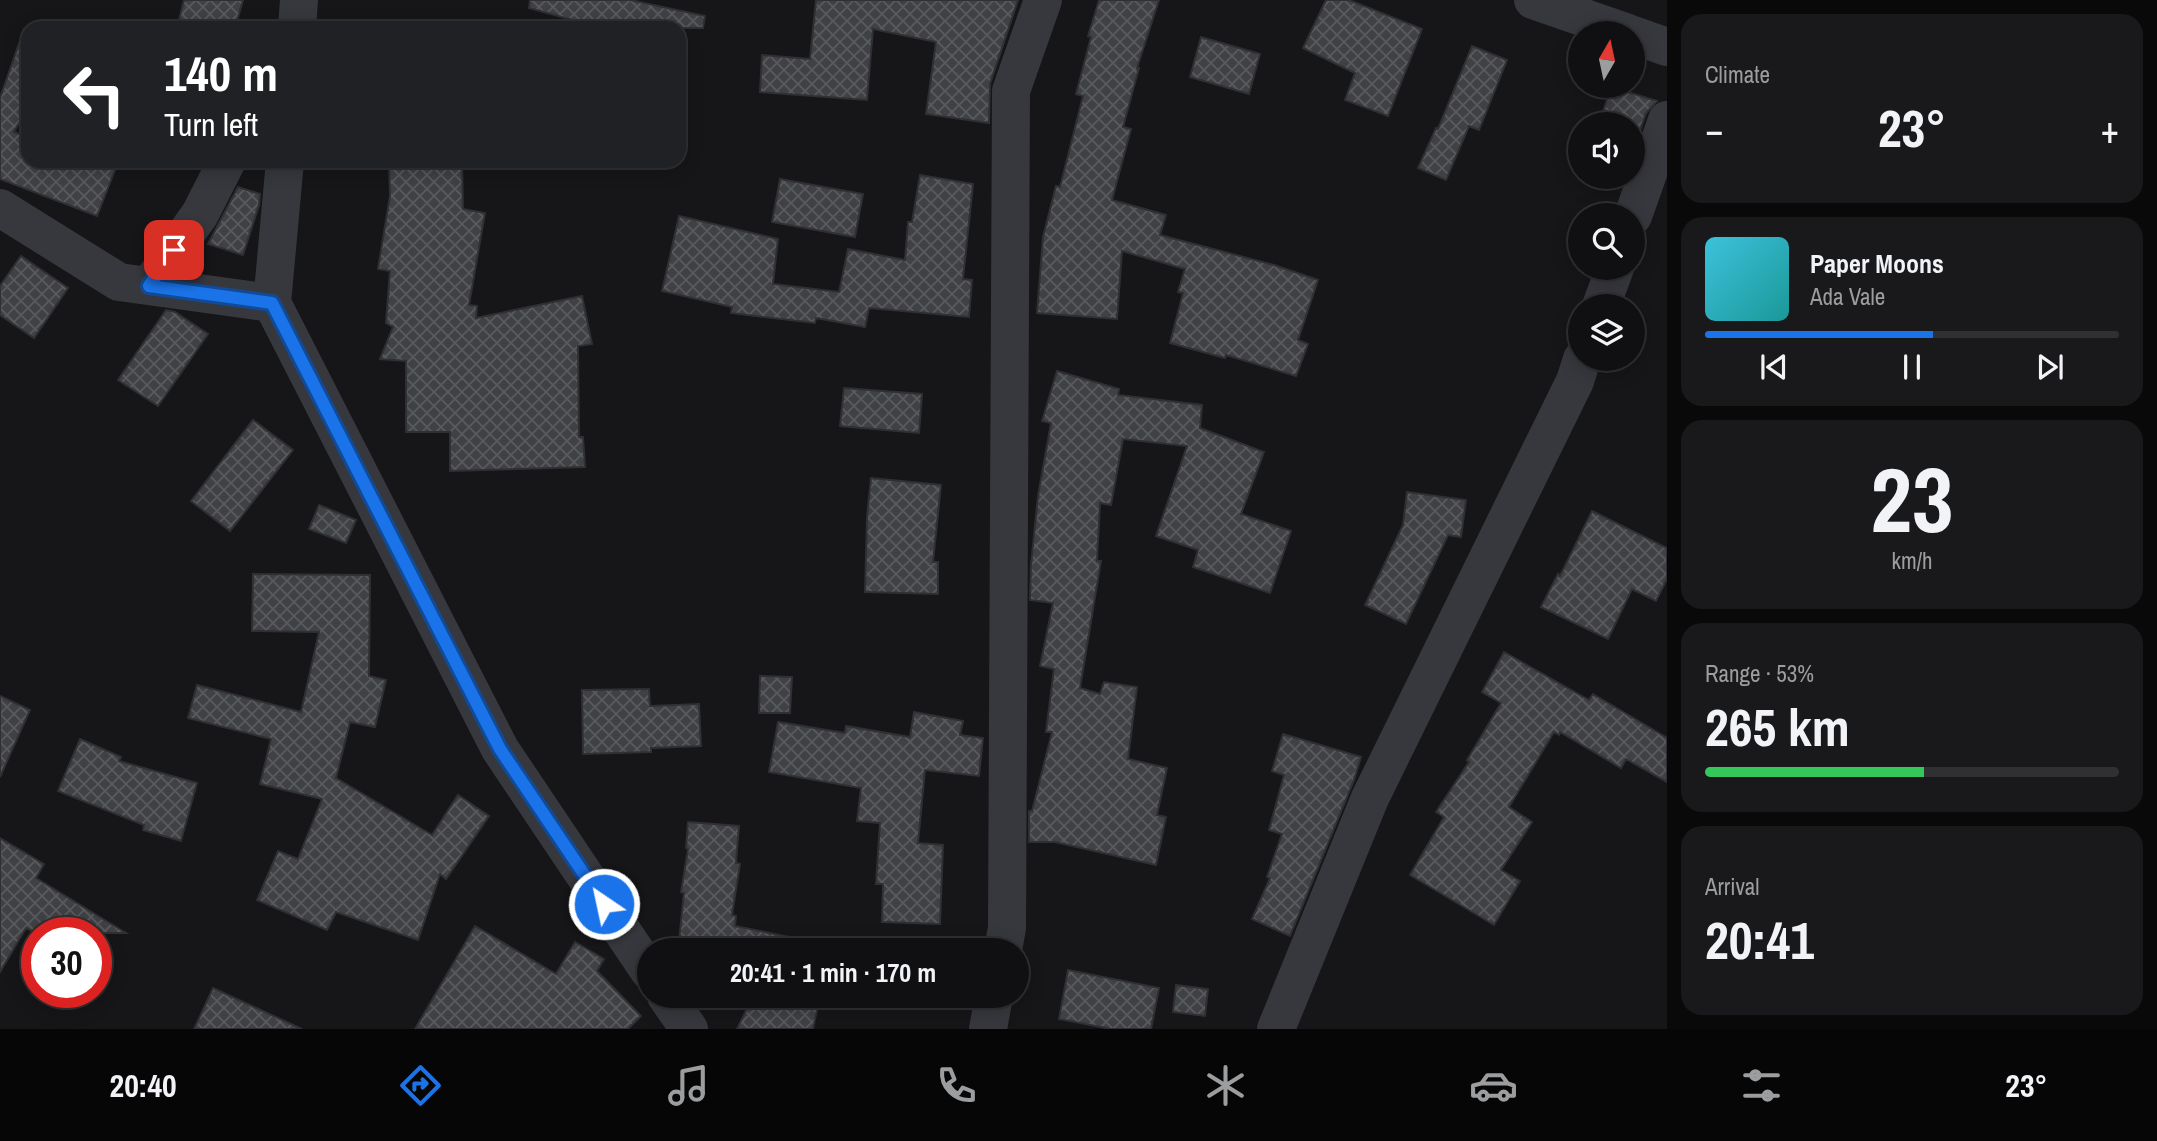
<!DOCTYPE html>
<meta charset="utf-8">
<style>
body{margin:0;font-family:"Archivo Narrow",sans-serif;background:#19191b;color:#f1f3f6;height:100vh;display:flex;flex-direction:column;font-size:26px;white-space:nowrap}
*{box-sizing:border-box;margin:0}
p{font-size:23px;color:#9c9d9f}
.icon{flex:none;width:38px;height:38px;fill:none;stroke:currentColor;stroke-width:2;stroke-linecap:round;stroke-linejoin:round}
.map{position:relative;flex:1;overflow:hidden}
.panel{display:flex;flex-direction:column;gap:14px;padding:14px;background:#09090a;width:490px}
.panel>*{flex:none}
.top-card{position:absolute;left:21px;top:21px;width:665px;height:147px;border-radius:21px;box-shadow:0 4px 18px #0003,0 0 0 2px #303032;background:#202124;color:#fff;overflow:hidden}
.needle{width:46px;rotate:9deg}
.buttons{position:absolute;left:1568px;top:21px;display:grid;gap:14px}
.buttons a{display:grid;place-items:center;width:77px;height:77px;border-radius:50%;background:#101012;box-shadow:0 4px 18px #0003,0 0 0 2px #303032;font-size:35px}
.speed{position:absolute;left:21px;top:917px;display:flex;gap:14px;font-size:35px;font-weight:700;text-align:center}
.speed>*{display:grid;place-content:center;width:91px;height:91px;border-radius:50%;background:#101012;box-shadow:0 4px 18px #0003,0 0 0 2px #303032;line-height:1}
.speed .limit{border:10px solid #d22;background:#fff;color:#111}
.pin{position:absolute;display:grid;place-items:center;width:60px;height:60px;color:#fff;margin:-30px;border-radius:14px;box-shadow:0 4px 10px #0006}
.me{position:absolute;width:77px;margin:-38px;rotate:326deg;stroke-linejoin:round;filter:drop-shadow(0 0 5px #0008)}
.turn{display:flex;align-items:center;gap:24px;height:147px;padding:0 28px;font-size:32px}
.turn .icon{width:91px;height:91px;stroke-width:2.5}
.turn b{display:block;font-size:49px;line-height:60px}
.big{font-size:52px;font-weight:800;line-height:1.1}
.panel .tile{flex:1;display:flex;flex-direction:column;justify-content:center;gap:10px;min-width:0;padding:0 24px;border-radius:21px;background:#19191b}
.panel .dial{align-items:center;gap:0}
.dial b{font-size:91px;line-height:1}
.song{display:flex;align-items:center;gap:21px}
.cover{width:84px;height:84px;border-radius:10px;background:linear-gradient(135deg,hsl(190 70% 55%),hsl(180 70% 35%))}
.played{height:7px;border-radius:4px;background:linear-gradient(90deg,#1a73e8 55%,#303032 55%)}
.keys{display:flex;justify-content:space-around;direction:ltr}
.heat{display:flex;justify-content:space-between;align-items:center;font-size:38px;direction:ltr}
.charge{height:10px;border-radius:5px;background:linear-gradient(90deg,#34c759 53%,#303032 0)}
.trip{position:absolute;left:637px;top:938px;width:392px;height:70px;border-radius:35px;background:#101012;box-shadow:0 4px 18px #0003,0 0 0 2px #303032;font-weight:800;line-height:70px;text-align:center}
.tabs{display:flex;height:112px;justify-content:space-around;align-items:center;background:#060607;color:#9c9d9f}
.tabs .icon{width:49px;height:49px}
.tabs .selected{color:#1a73e8}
.tabs b{font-size:32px;color:#f1f3f6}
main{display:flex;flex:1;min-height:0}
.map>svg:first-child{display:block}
.building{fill:url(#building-cross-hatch);stroke:#303034;stroke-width:2}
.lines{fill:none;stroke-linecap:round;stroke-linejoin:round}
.minor{stroke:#37383d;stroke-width:38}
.route-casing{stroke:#114b97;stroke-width:18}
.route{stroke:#1a73e8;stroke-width:12}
</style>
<main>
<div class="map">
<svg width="1667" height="1029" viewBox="0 0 1667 1029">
<defs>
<pattern id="building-cross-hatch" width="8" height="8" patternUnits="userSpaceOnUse" patternTransform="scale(1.75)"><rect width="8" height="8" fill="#404145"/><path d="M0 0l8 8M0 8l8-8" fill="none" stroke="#595a5e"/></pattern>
</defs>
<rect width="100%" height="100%" fill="#161618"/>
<!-- building -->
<path class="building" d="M 184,0 L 243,0 L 235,28 L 177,28 Z
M 530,0 L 630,0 L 705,16 L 703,28 L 580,28 L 580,22 L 529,8 Z
M 816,0 L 1018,0 L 990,84 L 989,123 L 926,114 L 936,42 L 873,29 L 867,100 L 760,92 L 762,55 L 810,59 Z
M 1099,0 L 1159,0 L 1137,68 L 1139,68 L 1123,127 L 1131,129 L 1112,200 L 1166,215 L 1160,235 L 1274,265 L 1318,280 L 1298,340 L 1308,344 L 1296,376 L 1226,355 L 1225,358 L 1170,343 L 1183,293 L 1178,292 L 1185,269 L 1122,251 L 1117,319 L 1037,313 L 1043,237 L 1056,186 L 1060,187 L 1083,96 L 1076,94 L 1091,37 L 1088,36 Z
M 1326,0 L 1349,0 L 1422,29 L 1388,116 L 1345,100 L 1355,73 L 1303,48 Z
M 24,29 L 28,30 L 28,108 L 14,132 L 28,137 L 28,161 L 91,161 L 115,170 L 97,216 L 0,179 L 0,98 Z
M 1201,37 L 1260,54 L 1249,94 L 1190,77 Z
M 1472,46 L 1507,60 L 1479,130 L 1469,126 L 1446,180 L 1418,168 L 1436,128 L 1438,129 Z
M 1611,87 L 1657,101 L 1646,113 L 1633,151 L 1633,124 L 1599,124 Z
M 389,161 L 462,161 L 463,209 L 485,213 L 469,305 L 477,306 L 476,318 L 582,296 L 592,344 L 578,346 L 579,437 L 583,437 L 585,467 L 450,471 L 450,432 L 406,432 L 406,361 L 380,359 L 393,327 L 386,323 L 390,271 L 378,269 L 390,196 Z
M 920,175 L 973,184 L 963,279 L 972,280 L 969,317 L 869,308 L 865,327 L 816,318 L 815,323 L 731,313 L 732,307 L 662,291 L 679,216 L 778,239 L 773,284 L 839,292 L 848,249 L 905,260 L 908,222 L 912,222 Z
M 780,179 L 863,194 L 855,237 L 772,222 Z
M 238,187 L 260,194 L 259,205 L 243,255 L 208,244 Z
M 21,256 L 68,288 L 34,338 L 0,315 L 0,286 Z
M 166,310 L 175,312 L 208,334 L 158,406 L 118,380 Z
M 1057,371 L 1119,389 L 1118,395 L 1202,405 L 1200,428 L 1264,452 L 1241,514 L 1291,531 L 1270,593 L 1193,567 L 1198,550 L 1156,536 L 1187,446 L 1123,439 L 1111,505 L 1100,503 L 1097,561 L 1101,561 L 1080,688 L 1100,694 L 1104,682 L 1137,687 L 1128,759 L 1167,768 L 1157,815 L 1166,817 L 1156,865 L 1055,842 L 1029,842 L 1029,811 L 1032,811 L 1052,732 L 1046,732 L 1054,669 L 1040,666 L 1053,603 L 1030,600 L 1031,565 L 1038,496 L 1051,423 L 1042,421 Z
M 844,388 L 922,394 L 919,433 L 840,426 Z
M 253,420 L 293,450 L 230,531 L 191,501 Z
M 871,478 L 941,485 L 933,562 L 938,562 L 938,594 L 865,592 L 867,517 Z
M 1407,492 L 1466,500 L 1461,537 L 1448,535 L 1406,624 L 1365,605 L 1403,525 Z
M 319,505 L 356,520 L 346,543 L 309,529 Z
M 1592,511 L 1667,548 L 1667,579 L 1656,601 L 1632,589 L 1608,639 L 1541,607 L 1558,574 L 1560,576 Z
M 253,574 L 370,575 L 369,676 L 386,680 L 375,727 L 350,722 L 336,778 L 432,835 L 458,795 L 489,816 L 446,879 L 440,874 L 418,940 L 336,912 L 327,930 L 257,900 L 278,851 L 298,859 L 322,799 L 260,784 L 271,739 L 188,718 L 197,685 L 301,712 L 319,632 L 252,631 Z
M 1504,652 L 1589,700 L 1593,694 L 1667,738 L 1667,782 L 1626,759 L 1621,768 L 1560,732 L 1559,735 L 1554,732 L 1509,807 L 1532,822 L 1501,870 L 1520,881 L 1494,925 L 1410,875 L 1444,817 L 1436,812 L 1469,762 L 1467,760 L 1501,703 L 1482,692 Z
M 760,676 L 792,677 L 790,713 L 759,713 Z
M 649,689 L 650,706 L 699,704 L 701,746 L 651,748 L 651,752 L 583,754 L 582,690 Z
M 0,696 L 30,710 L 0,777 Z
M 914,712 L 963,721 L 960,735 L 983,738 L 979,776 L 925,770 L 918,843 L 943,845 L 940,924 L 882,922 L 883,884 L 876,884 L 880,823 L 857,821 L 861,788 L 769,772 L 778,722 L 845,733 L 846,726 L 910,737 Z
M 1283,734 L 1361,757 L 1354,780 L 1290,936 L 1252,919 L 1270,878 L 1267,877 L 1282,834 L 1269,830 L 1284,775 L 1272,771 Z
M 80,739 L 121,757 L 119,761 L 197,783 L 181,841 L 143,830 L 144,825 L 58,791 Z
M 688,822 L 739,826 L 736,863 L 740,864 L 732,915 L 736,916 L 735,926 L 825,944 L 824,950 L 678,950 L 684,893 L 681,892 L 688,849 L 686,848 Z
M 0,838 L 44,864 L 36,878 L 126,933 L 35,933 L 26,928 L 0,972 Z
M 475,926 L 556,974 L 575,942 L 604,959 L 597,971 L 641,1016 L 628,1029 L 415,1029 Z
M 1068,970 L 1159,988 L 1151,1029 L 1111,1029 L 1059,1019 Z
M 1176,985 L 1208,989 L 1205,1016 L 1173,1012 Z
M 213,988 L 302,1029 L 194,1029 Z
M 719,996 L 820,996 L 813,1029 L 737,1029 L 751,1000 Z"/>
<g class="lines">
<!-- minor -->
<path class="minor" d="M 1533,0 L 1628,33
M 297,28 L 299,0
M 1633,35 L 1667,47
M 285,161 L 272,303 L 500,749 L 649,971
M 0,208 L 119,282 L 272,303
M 1633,216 L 1667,120
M 149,286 L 200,214 L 227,161
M 1601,306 L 1615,268
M 1003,950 L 1007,928 L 1011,91 L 1043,0
M 666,996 L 689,1029
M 988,1029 L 994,996
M 1276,1029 L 1370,798 L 1575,381 L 1582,359"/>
</g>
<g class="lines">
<defs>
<path id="route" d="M 174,250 L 149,286 L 272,303 L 500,749 L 604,904"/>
</defs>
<!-- route casing -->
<use href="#route" class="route-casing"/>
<!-- route -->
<use href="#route" class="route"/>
</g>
</svg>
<div class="buttons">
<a><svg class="needle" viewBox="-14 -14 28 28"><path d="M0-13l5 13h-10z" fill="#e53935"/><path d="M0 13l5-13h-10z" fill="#9c9d9f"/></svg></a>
<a><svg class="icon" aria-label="sound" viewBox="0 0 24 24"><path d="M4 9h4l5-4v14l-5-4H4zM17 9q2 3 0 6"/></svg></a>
<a><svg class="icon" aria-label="search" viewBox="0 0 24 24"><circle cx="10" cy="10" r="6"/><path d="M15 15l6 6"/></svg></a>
<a><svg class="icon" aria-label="layers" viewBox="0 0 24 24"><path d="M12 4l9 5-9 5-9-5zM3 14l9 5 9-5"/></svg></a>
</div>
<div class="speed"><div class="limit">30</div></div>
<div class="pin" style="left:174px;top:250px;background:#d93025"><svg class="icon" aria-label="arrive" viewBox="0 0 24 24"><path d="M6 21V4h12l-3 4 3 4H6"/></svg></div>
<svg class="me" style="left:604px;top:904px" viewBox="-20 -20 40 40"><circle r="17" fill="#1a73e8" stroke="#fff" stroke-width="3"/><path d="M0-11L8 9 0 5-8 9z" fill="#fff"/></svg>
<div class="trip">20:41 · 1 min · 170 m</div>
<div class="top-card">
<div class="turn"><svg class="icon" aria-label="left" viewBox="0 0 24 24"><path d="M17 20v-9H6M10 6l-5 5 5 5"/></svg><div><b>140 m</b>Turn left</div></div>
</div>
</div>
<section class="panel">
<div class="tile"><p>Climate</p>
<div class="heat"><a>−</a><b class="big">23°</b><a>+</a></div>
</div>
<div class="tile">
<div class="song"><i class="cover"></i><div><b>Paper Moons</b><p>Ada Vale</p></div></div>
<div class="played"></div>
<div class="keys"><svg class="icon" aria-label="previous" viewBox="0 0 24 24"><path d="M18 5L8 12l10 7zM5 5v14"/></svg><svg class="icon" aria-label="pause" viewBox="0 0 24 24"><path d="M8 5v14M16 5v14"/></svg><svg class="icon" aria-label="next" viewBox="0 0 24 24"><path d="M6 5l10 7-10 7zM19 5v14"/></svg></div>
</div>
<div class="tile dial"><b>23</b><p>km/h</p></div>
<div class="tile"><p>Range · 53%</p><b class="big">265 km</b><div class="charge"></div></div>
<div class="tile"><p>Arrival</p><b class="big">20:41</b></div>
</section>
</main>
<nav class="tabs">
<b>20:40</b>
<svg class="icon selected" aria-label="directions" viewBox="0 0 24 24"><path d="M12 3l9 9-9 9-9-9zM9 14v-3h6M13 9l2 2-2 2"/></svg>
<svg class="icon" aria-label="music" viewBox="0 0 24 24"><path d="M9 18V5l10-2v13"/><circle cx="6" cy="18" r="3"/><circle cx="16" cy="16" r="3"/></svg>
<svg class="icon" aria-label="phone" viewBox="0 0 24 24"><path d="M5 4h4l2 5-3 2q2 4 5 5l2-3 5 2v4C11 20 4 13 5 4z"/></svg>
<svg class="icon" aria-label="climate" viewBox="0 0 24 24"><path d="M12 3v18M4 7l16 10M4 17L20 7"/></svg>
<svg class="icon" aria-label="car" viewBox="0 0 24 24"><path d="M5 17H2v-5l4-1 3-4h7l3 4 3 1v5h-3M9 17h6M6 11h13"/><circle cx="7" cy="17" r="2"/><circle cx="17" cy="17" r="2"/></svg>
<svg class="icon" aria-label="filters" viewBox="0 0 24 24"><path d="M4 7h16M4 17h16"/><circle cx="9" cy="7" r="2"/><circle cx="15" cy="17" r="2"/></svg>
<b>23°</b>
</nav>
